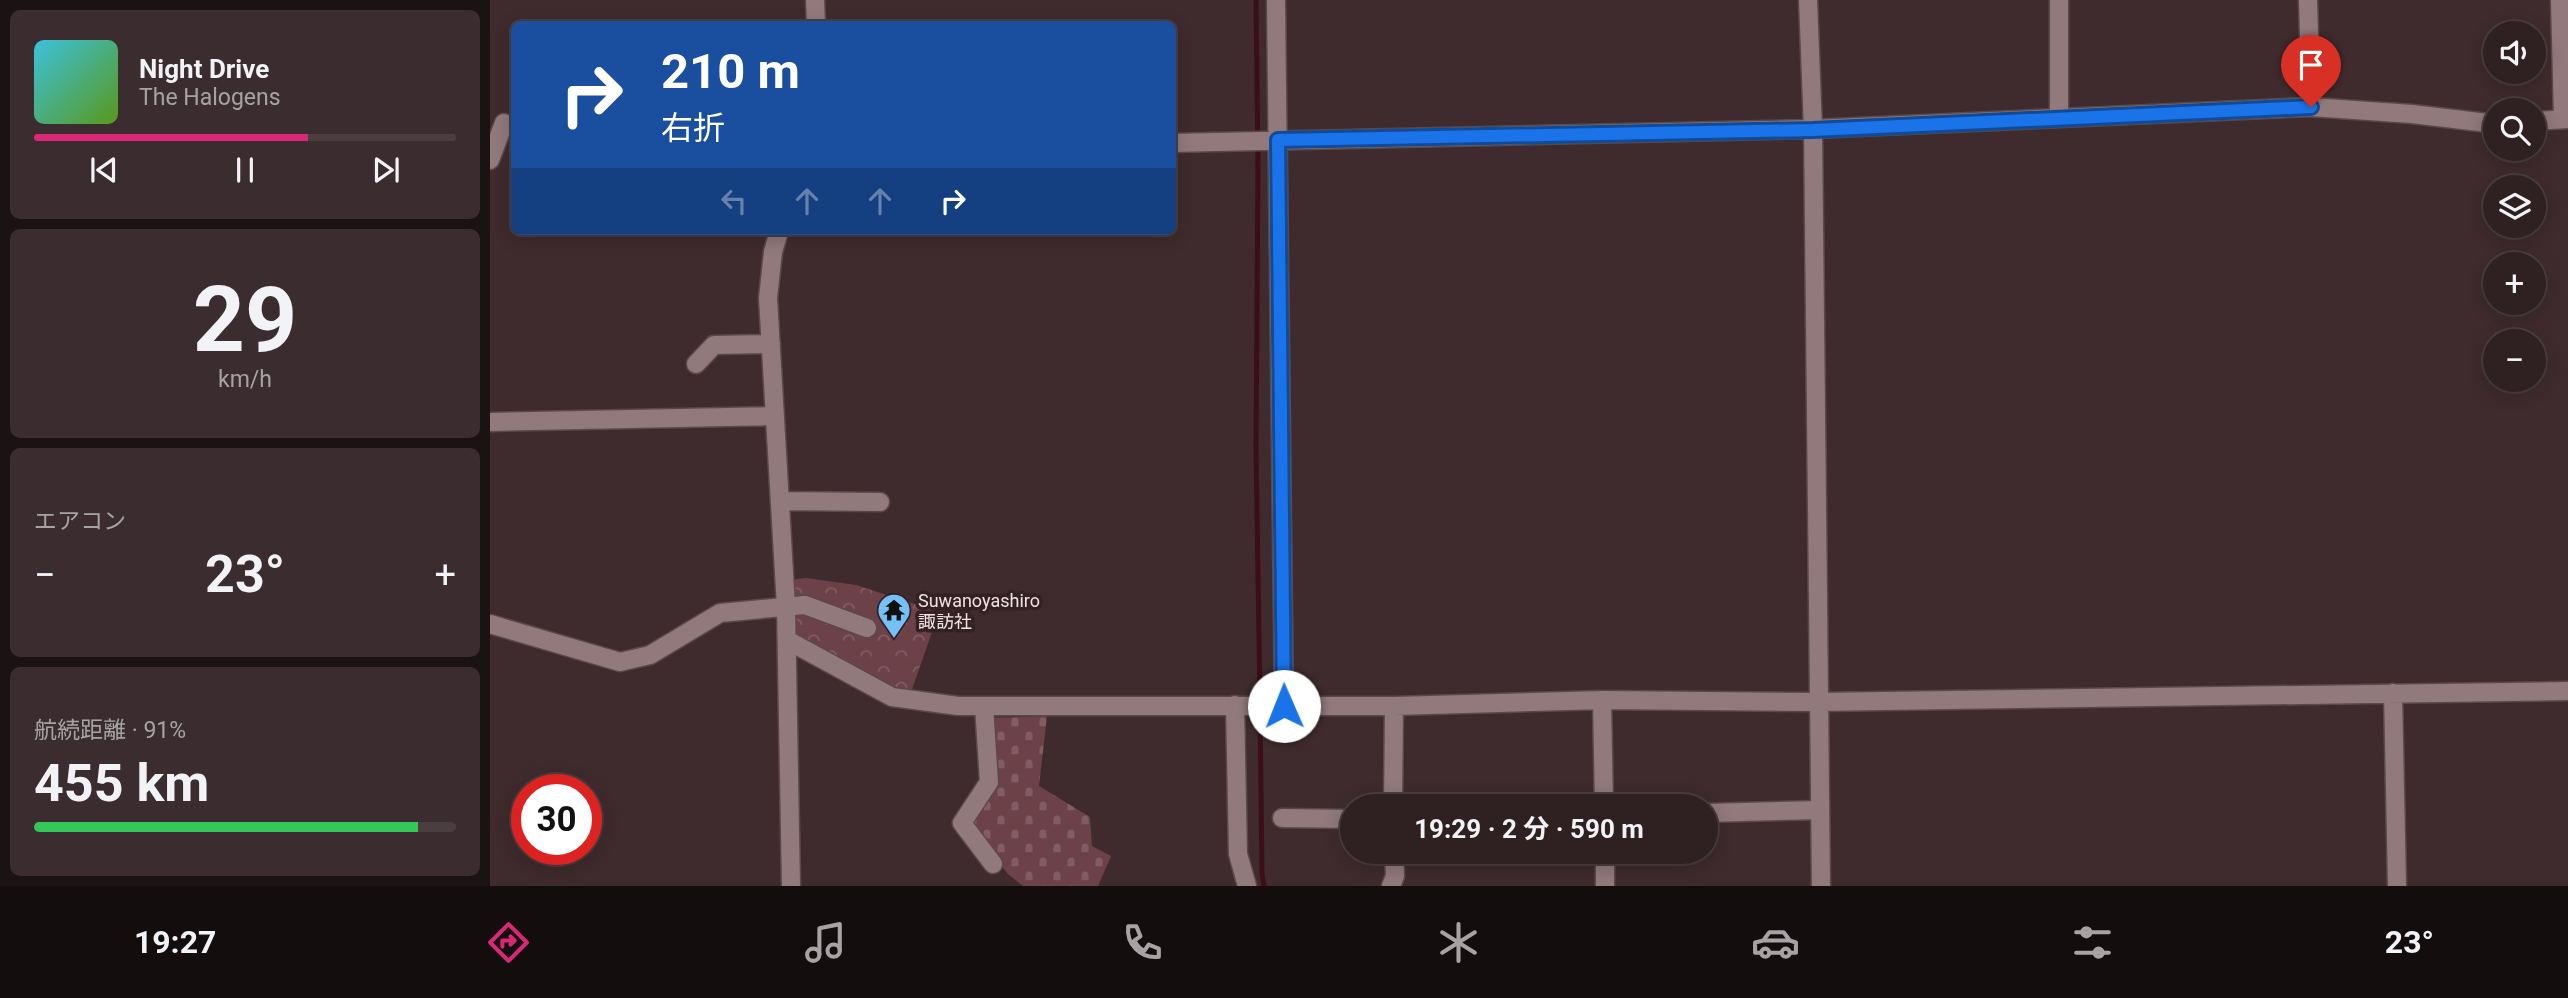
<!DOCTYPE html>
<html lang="ja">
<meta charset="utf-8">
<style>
body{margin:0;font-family:Roboto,"Noto Sans JP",sans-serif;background:#3b2d2f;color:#f1f3f6;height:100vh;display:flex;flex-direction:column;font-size:26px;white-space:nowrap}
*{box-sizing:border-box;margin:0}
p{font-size:23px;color:#a7a3a5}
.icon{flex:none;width:38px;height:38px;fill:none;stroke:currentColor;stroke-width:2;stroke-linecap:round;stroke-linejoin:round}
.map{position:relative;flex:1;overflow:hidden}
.panel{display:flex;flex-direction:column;gap:10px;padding:10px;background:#1a1213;width:490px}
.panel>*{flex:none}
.guide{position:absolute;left:21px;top:21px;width:665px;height:214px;border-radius:10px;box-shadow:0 4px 18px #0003,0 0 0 2px #4a3e40;background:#1a4fa0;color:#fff;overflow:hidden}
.tools{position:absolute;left:1993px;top:21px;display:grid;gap:14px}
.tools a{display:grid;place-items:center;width:63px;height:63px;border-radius:50%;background:#2f2022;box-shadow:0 4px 18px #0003,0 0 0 2px #4a3e40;font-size:35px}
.speed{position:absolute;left:21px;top:774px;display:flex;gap:14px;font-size:35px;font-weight:700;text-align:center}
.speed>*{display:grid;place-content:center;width:91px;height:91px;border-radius:50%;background:#2f2022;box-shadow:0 4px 18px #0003,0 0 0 2px #4a3e40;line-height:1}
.speed .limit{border:10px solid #d22;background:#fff;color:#111}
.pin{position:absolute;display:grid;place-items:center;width:60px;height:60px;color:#fff;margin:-72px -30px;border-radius:50% 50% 50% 0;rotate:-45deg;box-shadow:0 0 7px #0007}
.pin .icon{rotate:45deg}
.me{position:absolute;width:77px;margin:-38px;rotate:359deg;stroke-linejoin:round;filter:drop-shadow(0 0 5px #0008)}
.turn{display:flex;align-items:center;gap:24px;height:147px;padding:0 35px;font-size:32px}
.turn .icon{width:91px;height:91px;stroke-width:2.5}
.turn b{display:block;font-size:49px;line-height:60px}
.lanes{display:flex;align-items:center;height:66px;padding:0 35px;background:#0003;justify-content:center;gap:35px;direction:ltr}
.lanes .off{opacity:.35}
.big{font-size:52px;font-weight:700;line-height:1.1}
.panel .card{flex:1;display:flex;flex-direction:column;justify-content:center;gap:10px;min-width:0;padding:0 24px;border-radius:10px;background:#3b2d2f}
.panel .dial{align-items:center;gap:0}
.dial b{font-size:91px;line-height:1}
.song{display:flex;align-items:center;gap:21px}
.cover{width:84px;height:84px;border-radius:10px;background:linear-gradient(135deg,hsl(190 70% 55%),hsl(90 70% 35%))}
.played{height:7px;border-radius:4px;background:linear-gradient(90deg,#db2777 65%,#4a3e40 65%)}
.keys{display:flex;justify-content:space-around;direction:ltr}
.heat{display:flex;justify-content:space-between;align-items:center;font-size:38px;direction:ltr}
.charge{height:10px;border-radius:5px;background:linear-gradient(90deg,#34c759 91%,#4a3e40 0)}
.trip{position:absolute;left:850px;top:794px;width:378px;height:70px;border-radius:35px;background:#2f2022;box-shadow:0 4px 18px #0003,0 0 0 2px #4a3e40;font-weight:700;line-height:70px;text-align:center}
.tab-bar{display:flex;height:112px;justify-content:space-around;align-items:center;background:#130d0e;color:#a7a3a5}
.tab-bar .icon{width:49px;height:49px}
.tab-bar .current{color:#db2777}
.tab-bar b{font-size:32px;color:#f1f3f6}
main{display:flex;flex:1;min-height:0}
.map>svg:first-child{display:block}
.cemetery{fill:url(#cemetery-stones)}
.park{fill:url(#park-crowns)}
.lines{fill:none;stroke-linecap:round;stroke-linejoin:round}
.stream{stroke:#3b0e19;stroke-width:5}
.minor-casing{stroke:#5a494b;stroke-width:21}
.minor{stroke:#91797c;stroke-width:18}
.route-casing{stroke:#114b97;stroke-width:18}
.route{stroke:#1a73e8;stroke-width:12}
.labels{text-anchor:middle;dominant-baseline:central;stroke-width:7;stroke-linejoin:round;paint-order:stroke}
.poi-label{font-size:18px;fill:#efe2e3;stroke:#342124;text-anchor:start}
</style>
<main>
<section class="panel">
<div class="card">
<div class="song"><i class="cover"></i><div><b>Night Drive</b><p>The Halogens</p></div></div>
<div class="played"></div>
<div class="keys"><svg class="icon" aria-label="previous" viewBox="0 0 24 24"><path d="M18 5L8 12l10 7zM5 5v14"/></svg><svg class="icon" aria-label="pause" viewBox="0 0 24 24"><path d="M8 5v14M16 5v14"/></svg><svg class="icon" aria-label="next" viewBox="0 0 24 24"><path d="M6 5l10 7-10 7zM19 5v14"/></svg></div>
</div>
<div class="card dial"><b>29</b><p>km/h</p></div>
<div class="card"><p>エアコン</p>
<div class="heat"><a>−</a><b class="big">23°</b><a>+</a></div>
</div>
<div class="card"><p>航続距離 · 91%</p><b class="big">455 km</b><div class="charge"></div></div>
</section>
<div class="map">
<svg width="2078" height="886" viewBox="0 0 2078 886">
<defs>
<pattern id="cemetery-stones" width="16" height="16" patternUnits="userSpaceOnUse" patternTransform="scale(1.75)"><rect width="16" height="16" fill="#6c4148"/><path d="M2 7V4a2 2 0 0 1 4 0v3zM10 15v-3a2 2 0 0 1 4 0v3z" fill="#815c62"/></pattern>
<pattern id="park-crowns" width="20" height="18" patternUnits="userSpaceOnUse" patternTransform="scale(1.75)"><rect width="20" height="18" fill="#6c4148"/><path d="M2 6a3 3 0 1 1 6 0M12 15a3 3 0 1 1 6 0" fill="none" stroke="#815c62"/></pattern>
</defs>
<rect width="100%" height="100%" fill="#3f2b2e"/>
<!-- cemetery -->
<path class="cemetery" d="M 557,716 L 549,786 L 600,817 L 602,846 L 621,856 L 608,886 L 533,886 L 518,874 L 477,823 L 504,784 L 500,718 Z"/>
<!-- park -->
<path class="park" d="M 316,578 L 366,585 L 449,612 L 420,695 L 403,692 L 300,638 L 298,580 Z"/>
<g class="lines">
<!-- stream -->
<path class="stream" d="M 766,0 L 768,163 L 766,449 L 770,701
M 770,711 L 772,874 L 774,886"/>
<defs>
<path id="minor" d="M 325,0 L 326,24
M 786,0 L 794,706
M 1318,0 L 1323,129 L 1331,886
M 1569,0 L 1569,118
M 1818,0 L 1821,107
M 2070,0 L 2073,119
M 2044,121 L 2078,119
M 682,143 L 1323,129 L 1821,107 L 1922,114 L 2006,124
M 0,160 L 14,123
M 289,231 L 283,252 L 278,298 L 296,607 L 301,886
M 206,364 L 224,345 L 281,344
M 0,422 L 285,416
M 290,501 L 390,502
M 0,624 L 130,662 L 160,655 L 230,613 L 315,605 L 377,628
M 297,640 L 402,697 L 468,706 L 904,706 L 1112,700 L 1328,702 L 2078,691
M 1903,693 L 1907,885
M 1112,700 L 1114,807
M 745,705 L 748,854 L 757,886
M 494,706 L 499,782 L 472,823 L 503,864
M 903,807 L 904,706
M 1216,813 L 1330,810
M 792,818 L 863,819
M 1115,852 L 1115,886
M 901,886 L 905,876 L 904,852"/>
</defs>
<!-- minor casing -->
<use href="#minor" class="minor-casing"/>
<!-- minor -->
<use href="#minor" class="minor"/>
</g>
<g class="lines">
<defs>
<path id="route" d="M 794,706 L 788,140 L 1323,130 L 1821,107"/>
</defs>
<!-- route casing -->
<use href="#route" class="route-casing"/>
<!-- route -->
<use href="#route" class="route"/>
</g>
<!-- icons -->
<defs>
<symbol id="temple-pin" viewBox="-11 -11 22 30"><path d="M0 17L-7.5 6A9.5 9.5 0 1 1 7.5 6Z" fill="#73c1f6" stroke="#342124"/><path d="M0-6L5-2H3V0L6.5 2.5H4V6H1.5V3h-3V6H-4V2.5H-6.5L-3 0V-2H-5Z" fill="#111"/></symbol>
</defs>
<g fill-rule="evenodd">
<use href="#temple-pin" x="385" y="591" width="38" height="52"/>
</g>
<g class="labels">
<!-- poi labels -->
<g class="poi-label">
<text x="428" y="600">Suwanoyashiro<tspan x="428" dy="21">諏訪社</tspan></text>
</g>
</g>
</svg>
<div class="tools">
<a><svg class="icon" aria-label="sound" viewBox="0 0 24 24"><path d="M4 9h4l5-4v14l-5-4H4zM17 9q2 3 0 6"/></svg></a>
<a><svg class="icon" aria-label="search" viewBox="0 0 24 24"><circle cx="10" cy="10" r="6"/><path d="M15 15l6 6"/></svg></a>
<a><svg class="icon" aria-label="layers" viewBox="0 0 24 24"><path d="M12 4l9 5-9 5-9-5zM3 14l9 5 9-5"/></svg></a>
<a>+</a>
<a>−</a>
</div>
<div class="speed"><div class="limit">30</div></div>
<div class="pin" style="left:1821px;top:107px;background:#d93025"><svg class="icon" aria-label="arrive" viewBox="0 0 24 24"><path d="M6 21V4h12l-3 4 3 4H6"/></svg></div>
<svg class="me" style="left:794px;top:706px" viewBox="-20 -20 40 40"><circle r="19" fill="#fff"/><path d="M0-13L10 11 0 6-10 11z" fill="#1a73e8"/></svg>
<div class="trip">19:29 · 2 分 · 590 m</div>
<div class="guide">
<div class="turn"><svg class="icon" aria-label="right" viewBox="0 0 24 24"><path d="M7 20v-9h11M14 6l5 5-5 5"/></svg><div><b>210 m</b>右折</div></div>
<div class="lanes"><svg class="icon off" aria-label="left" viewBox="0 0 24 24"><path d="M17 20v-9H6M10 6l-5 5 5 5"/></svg><svg class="icon off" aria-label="ahead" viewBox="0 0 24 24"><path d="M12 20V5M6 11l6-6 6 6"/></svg><svg class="icon off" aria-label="ahead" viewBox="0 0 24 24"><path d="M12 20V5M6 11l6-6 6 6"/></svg><svg class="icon" aria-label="right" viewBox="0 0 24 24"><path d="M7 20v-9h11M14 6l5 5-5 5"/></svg></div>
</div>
</div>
</main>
<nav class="tab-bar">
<b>19:27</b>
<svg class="icon current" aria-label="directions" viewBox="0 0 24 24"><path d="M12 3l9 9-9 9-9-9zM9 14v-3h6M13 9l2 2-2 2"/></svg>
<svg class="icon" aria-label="music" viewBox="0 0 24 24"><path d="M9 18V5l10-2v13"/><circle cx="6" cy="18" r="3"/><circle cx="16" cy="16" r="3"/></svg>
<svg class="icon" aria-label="phone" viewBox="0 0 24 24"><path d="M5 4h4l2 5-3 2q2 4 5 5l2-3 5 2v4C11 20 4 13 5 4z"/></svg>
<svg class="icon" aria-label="climate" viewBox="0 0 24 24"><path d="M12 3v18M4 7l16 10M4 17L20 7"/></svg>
<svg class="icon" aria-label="car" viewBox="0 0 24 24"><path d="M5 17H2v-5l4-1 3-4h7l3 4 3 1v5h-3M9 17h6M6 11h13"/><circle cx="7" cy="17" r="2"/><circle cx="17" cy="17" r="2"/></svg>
<svg class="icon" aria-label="filters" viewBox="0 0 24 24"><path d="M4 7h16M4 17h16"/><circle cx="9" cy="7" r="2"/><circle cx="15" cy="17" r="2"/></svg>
<b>23°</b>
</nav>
